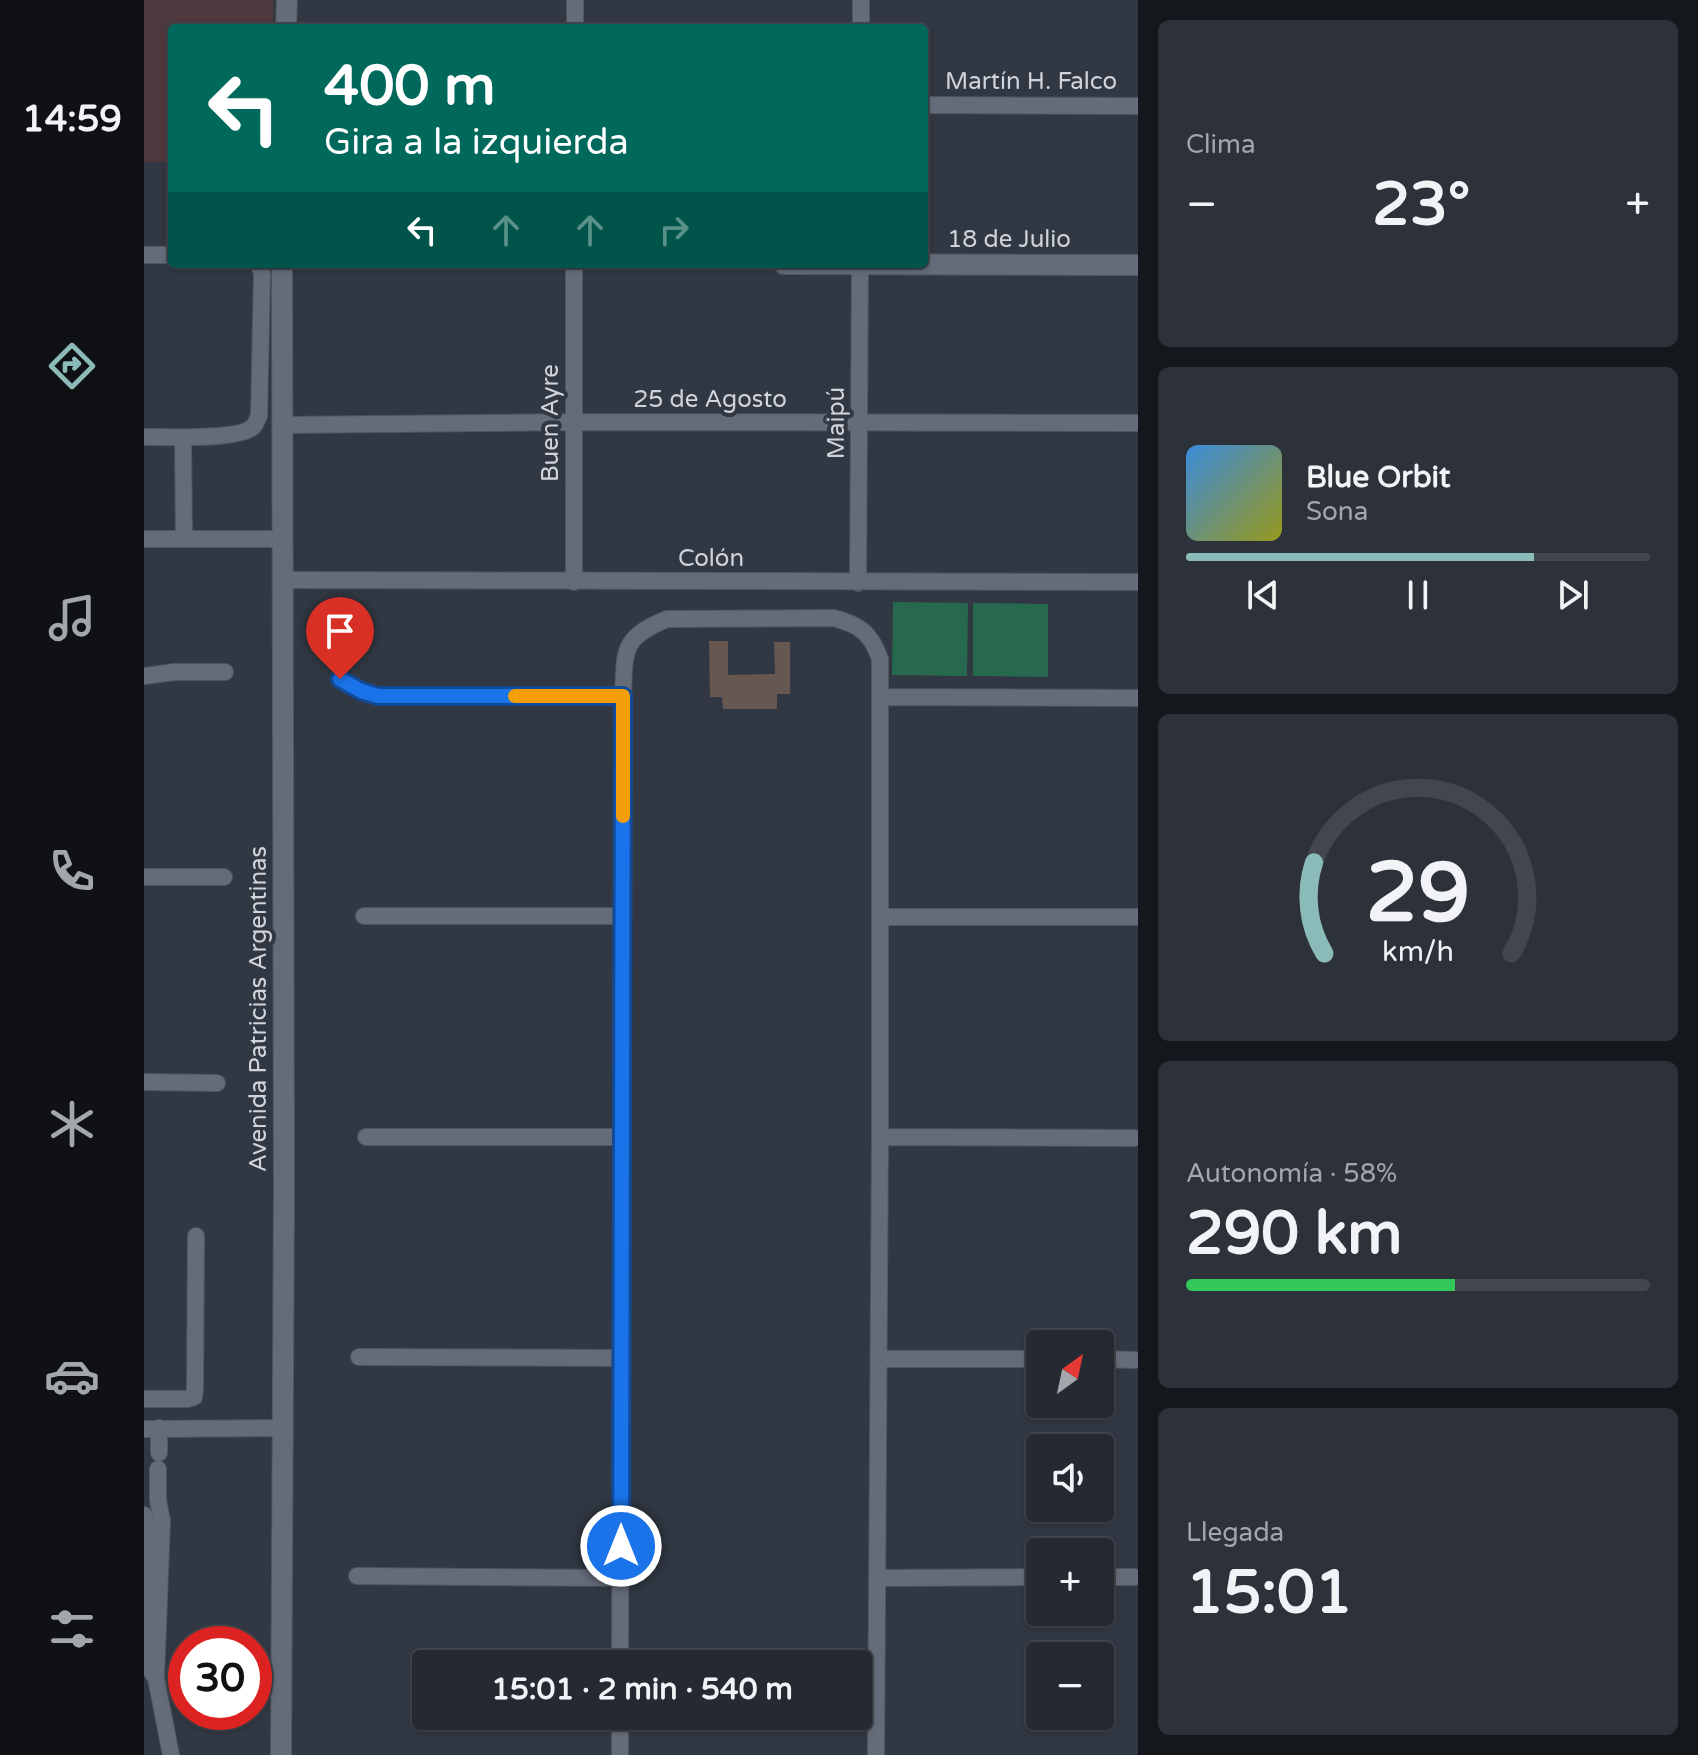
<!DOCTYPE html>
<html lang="es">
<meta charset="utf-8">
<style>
body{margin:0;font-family:"Varela Round",sans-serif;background:#2d323a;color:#f1f3f6;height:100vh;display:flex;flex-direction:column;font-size:30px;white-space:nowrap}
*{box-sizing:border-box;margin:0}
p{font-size:26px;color:#a3a7ac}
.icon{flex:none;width:44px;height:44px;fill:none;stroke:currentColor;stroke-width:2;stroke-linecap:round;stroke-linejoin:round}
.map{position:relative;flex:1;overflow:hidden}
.side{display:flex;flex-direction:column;gap:20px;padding:20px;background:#14171c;width:560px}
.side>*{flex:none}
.hud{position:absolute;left:24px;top:24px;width:760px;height:244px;border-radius:8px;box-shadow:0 2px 6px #0004,0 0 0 2px #42464d;background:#00695c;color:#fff;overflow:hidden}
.needle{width:52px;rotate:33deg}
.controls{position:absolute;left:882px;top:1330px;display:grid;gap:16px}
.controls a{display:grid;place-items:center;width:88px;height:88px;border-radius:8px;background:#252a32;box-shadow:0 2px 6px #0004,0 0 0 2px #42464d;font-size:40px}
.speed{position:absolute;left:24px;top:1626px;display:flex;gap:16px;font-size:40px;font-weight:700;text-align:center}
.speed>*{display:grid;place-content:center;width:104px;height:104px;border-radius:50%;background:#252a32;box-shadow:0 2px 6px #0004,0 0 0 2px #42464d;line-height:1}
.speed .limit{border:12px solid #d22;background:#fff;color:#111}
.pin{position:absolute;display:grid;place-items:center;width:68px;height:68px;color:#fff;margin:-82px -34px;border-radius:50% 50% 50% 0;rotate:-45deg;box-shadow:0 0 8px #0007}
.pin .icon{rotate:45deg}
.me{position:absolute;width:88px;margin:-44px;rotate:0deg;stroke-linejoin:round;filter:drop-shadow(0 0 6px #0008)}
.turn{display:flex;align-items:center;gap:28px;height:168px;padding:0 24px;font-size:36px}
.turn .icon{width:104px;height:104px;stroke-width:2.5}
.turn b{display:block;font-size:56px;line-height:68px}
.lanes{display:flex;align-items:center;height:76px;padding:0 24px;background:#0003;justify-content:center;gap:40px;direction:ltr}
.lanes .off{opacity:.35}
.big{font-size:60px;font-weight:700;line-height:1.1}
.side .tile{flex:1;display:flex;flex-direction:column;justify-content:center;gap:12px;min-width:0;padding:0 28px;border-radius:12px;background:#2d323a}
.side .dial{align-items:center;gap:0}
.dial svg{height:208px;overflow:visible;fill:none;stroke:#42464d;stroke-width:7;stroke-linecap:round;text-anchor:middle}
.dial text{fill:#f1f3f6;stroke:none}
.song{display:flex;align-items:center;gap:24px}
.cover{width:96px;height:96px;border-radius:12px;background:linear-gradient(135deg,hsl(210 70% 55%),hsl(60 70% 35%))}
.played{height:8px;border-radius:4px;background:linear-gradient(90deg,#8bbbb9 75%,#42464d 75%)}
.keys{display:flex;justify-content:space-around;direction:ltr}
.heat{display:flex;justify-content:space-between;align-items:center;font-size:44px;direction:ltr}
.charge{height:12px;border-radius:6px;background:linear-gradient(90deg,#34c759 58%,#42464d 0)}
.trip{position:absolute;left:268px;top:1650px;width:460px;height:80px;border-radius:8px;background:#252a32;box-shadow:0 2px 6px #0004,0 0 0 2px #42464d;font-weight:700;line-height:80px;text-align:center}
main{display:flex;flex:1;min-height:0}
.tabs{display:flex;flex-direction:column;width:144px;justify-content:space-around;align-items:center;background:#0f1114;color:#a3a7ac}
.tabs .icon{width:56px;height:56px}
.tabs .current{color:#8bbbb9}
.tabs b{font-size:36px;color:#f1f3f6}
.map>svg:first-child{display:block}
.education{fill:#4d393d}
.green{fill:#27694e}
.building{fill:#665751}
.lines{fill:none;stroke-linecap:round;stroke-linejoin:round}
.minor-casing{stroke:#50555e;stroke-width:18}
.tertiary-casing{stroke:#50555e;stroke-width:22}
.minor{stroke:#656c79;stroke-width:16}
.tertiary{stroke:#656c79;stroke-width:20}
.route-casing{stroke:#114b97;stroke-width:20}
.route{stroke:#1a73e8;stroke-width:14}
.slow{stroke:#f59e0b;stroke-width:14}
.labels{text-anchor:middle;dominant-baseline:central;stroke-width:8;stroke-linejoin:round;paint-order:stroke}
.street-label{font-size:24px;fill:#cfd3da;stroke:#313843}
</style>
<main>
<nav class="tabs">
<b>14:59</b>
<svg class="icon current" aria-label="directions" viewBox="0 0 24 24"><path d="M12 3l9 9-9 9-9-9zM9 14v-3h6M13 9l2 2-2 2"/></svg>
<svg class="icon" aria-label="music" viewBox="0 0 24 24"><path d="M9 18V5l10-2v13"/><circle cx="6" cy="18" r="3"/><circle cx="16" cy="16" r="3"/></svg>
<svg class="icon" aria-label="phone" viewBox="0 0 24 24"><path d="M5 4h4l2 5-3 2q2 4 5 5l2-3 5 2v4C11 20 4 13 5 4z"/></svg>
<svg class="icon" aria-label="climate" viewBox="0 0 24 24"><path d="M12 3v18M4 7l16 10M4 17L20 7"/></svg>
<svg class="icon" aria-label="car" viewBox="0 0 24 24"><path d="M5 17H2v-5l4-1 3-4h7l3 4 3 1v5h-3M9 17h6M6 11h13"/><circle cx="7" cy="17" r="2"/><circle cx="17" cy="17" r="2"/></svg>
<svg class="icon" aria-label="filters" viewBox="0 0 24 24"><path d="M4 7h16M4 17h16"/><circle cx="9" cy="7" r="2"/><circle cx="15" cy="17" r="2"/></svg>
</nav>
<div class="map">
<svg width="994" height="1755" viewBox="0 0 994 1755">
<rect width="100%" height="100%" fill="#313843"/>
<!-- education -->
<path class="education" d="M 0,0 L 129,0 L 129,28 L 28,28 L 28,162 L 0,162 Z"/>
<!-- green -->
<path class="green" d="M 749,602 L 824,603 L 823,676 L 748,675 Z
M 829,603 L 904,604 L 904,677 L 829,676 Z"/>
<!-- building -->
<path class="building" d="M 565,641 L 584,641 L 584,675 L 631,674 L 630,642 L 646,642 L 646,694 L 633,694 L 633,709 L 579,709 L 578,697 L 566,697 Z"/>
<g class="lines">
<defs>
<path id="minor" d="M 431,0 L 431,28
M 717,28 L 717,0
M 780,105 L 994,106
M 0,255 L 28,255
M 138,425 L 430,422 L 994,423
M 0,437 C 21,437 95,440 109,427 C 112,424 113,419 115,416 L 118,274 L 115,264
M 39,437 L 40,539
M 0,539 L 139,539
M 140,580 L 994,582
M 430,582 L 430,264
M 714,583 L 716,264
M 0,676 L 30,672 L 81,672
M 196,679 L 217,691 L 234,696 L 479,696
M 738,697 L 994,698
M 0,877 L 80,877
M 220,916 L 479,916
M 737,917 L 994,917
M 0,1082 L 73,1083
M 222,1137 L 477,1137
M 736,1137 L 990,1138
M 215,1357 L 477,1358
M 735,1359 L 896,1359
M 956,1359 L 991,1360
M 0,1399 L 43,1399 L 50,1397 L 51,1388 L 52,1236
M 0,1429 L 138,1428
M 15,1453 L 15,1428
M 14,1469 L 14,1500 L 18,1521 L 12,1678 L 27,1755
M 0,1515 L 3,1529 L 0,1650 L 2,1664 L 12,1678
M 213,1576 L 477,1578
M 956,1577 L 990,1577
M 734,1578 L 896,1577
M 476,1664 L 479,696 C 481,650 477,638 523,619 L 690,618 C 716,625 727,633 736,659 L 736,1137 L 732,1755
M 476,1755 L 476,1716"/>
<path id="tertiary" d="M 142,28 L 143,0
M 640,264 L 994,265
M 137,1755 L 140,1191 L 138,264"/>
</defs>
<!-- minor casing -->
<use href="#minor" class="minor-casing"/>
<!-- tertiary casing -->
<use href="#tertiary" class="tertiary-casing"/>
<!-- minor -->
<use href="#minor" class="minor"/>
<!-- tertiary -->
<use href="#tertiary" class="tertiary"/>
</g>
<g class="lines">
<defs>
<path id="route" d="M 196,679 L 217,691 L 234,696 L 479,696 L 477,1546"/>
</defs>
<!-- route casing -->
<use href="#route" class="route-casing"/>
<!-- route -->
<use href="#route" class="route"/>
<!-- slow -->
<path class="slow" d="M 371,696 L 479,696 L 479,816"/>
</g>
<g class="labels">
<!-- street labels -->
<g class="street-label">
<text x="887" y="81">Martín H. Falco</text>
<text x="865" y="239">18 de Julio</text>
<text x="566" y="399">25 de Agosto</text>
<text transform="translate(406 423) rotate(-90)">Buen Ayre</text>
<text transform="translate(692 423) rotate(-90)">Maipú</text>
<text x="567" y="558">Colón</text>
<text transform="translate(114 1009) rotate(-90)">Avenida Patricias Argentinas</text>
</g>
</g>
</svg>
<div class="controls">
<a><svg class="needle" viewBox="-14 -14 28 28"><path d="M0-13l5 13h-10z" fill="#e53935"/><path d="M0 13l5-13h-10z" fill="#a3a7ac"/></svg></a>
<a><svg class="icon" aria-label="sound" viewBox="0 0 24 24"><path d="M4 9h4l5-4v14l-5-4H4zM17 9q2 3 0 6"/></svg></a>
<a>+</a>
<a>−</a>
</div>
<div class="speed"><div class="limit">30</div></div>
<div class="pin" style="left:196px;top:679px;background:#d93025"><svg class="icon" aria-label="arrive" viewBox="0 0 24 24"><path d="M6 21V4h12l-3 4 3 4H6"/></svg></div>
<svg class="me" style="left:477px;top:1546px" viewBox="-20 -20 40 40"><circle r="17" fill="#1a73e8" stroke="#fff" stroke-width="3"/><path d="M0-11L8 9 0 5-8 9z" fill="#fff"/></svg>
<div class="trip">15:01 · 2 min · 540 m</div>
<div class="hud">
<div class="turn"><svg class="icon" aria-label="left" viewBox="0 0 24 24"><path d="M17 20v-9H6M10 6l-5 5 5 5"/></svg><div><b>400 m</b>Gira a la izquierda</div></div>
<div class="lanes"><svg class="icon" aria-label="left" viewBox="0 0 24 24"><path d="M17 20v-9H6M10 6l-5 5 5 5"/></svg><svg class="icon off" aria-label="ahead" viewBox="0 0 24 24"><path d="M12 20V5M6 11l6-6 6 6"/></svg><svg class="icon off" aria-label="ahead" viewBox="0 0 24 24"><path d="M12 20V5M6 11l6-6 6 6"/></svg><svg class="icon off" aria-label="right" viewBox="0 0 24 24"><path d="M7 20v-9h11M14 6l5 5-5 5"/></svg></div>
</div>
</div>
<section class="side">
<div class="tile"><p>Clima</p>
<div class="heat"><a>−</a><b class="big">23°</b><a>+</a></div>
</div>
<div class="tile">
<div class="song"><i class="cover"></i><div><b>Blue Orbit</b><p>Sona</p></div></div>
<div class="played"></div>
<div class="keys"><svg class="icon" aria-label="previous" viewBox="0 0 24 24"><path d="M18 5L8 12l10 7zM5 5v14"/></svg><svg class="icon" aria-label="pause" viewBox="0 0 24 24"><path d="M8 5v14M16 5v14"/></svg><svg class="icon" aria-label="next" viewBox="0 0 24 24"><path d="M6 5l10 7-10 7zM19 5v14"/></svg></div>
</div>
<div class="tile dial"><svg viewBox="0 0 100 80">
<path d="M14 69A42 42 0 1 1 86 69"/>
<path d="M14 69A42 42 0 0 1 10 34" stroke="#8bbbb9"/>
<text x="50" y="56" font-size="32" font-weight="700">29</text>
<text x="50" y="72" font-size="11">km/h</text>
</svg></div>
<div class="tile"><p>Autonomía · 58%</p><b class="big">290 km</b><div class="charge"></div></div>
<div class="tile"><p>Llegada</p><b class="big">15:01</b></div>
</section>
</main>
